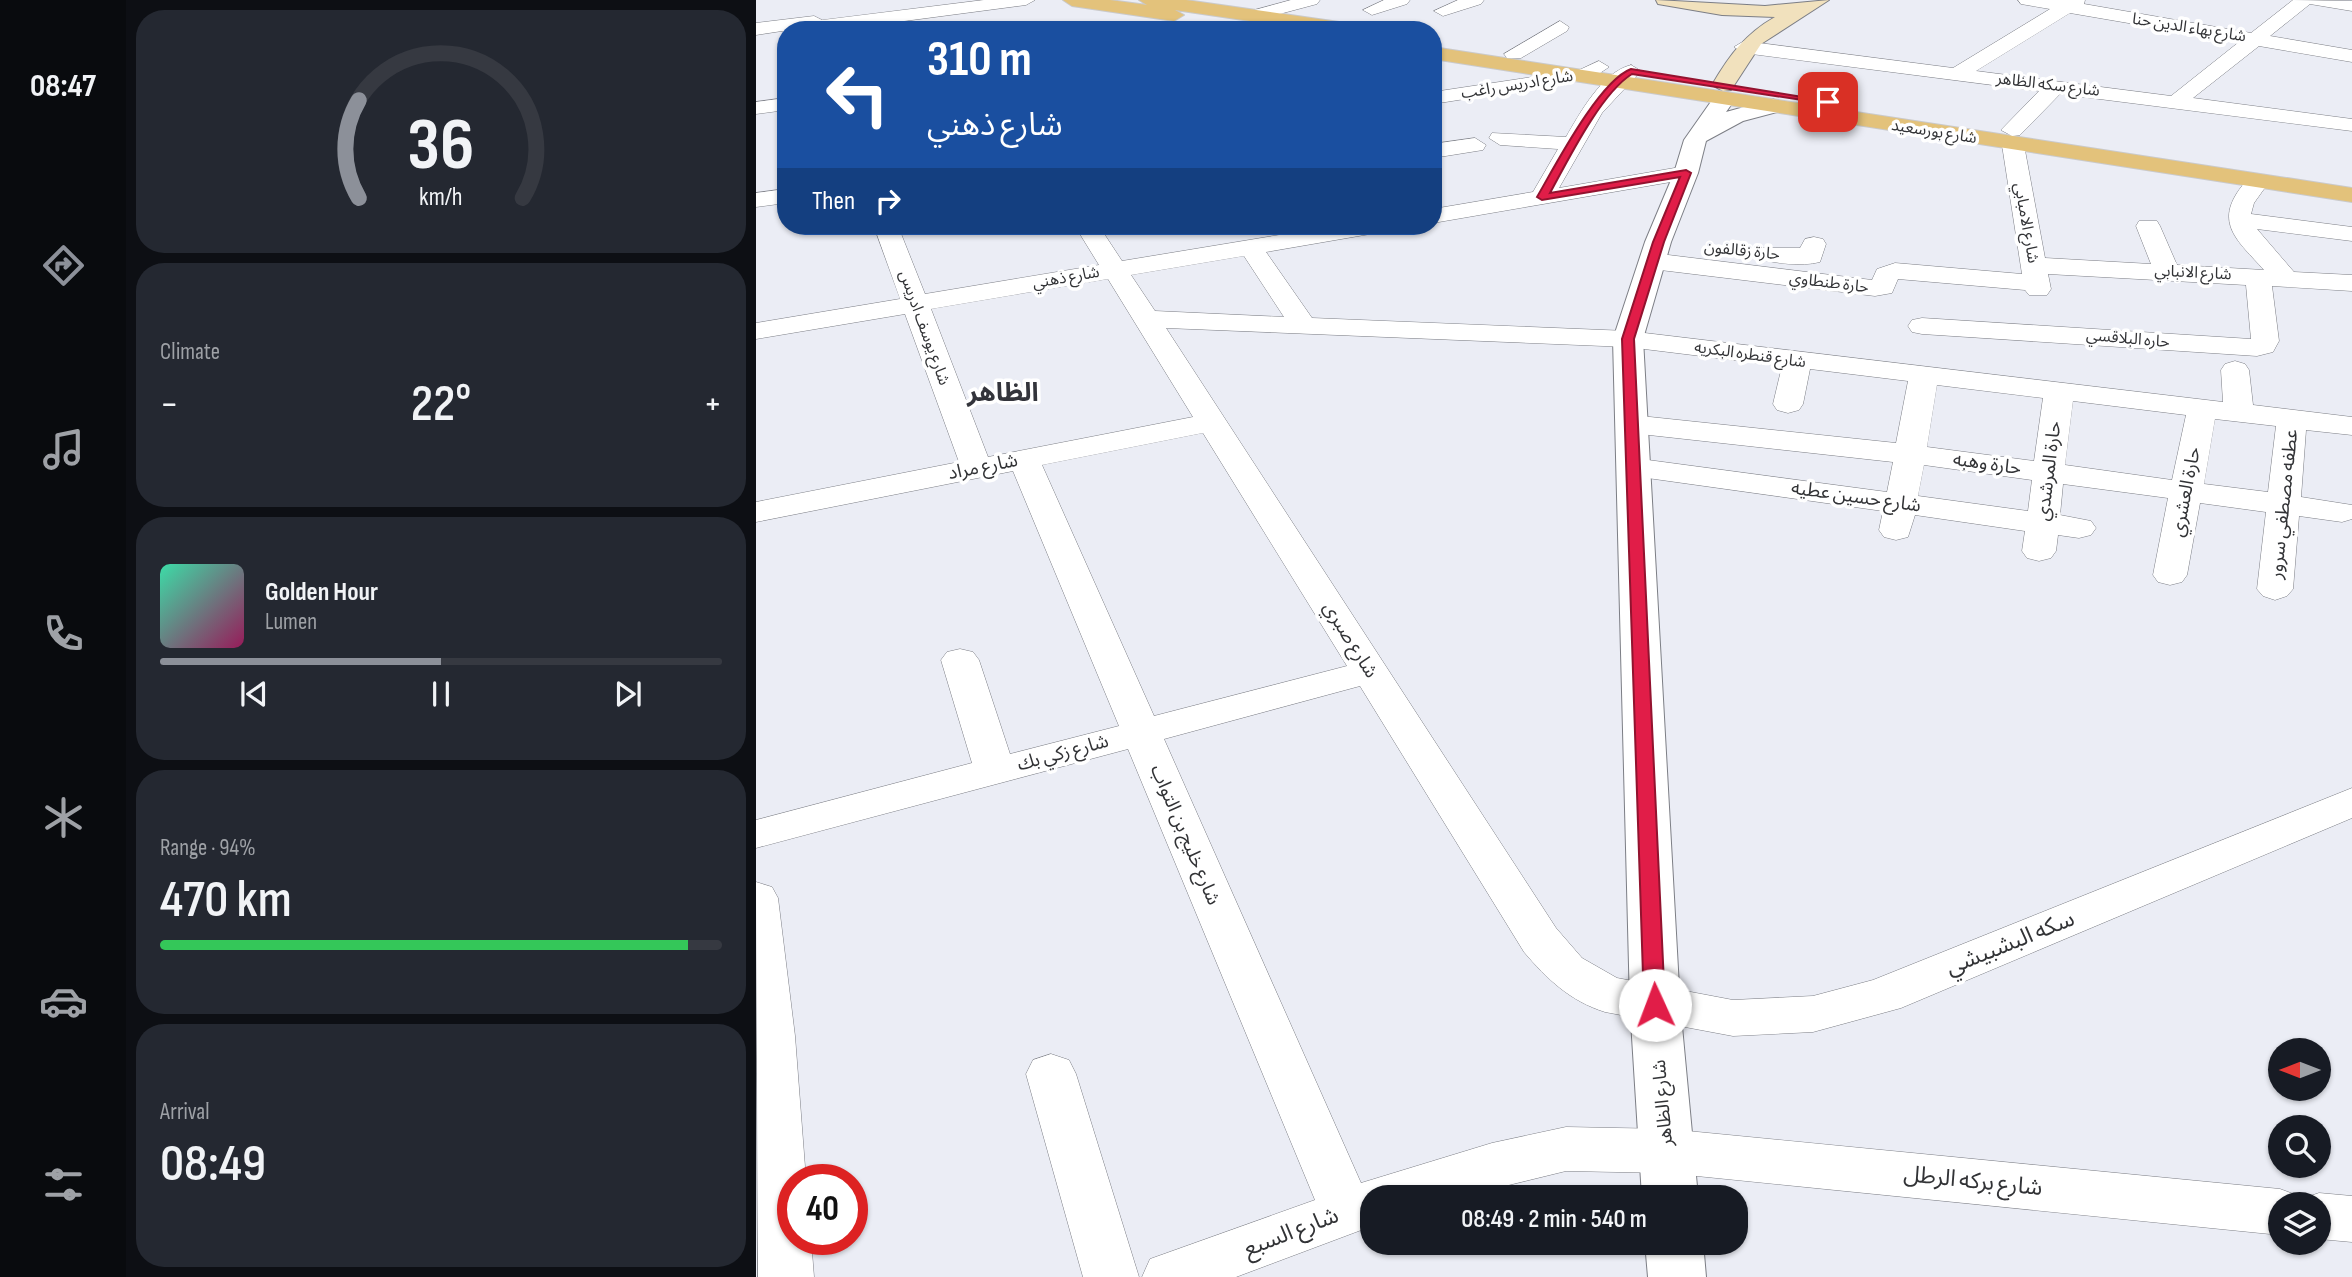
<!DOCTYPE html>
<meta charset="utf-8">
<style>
body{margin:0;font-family:"Sofia Sans Condensed","Noto Sans Arabic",sans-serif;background:#242831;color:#f1f3f6;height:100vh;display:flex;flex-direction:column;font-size:26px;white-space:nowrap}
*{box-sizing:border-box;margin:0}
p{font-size:23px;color:#9ea1a6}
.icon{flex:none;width:38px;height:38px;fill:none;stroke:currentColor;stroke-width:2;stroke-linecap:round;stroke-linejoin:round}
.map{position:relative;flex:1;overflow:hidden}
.drawer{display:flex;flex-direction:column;gap:10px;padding:10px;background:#0d0f14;width:630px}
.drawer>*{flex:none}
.guide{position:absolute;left:21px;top:21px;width:665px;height:214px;border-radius:28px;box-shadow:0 2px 5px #0004;background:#1a4fa0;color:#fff;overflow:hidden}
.needle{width:46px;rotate:270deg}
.controls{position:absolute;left:1512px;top:1038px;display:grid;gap:14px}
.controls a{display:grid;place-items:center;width:63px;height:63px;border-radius:50%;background:#171b24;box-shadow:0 2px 5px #0004;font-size:35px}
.speed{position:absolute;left:21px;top:1164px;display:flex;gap:14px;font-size:35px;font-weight:700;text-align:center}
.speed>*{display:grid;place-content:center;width:91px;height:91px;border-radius:50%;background:#171b24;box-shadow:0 2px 5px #0004;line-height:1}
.speed .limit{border:10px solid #d22;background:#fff;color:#111}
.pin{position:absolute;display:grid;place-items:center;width:60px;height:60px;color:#fff;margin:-30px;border-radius:14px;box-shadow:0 4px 10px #0006}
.me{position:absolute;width:77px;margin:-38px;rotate:358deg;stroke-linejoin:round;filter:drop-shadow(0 0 5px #0008)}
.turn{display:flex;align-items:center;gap:24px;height:147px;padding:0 35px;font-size:32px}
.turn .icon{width:91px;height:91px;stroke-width:2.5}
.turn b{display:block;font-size:49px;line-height:60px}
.then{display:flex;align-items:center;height:66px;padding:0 35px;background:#0003;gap:14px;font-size:26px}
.big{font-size:52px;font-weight:600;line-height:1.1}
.drawer .card{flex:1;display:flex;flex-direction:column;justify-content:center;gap:10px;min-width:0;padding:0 24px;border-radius:28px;background:#242831}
.drawer .dial{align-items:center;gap:0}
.dial svg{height:182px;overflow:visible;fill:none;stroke:#363941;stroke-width:7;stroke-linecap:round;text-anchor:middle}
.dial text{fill:#f1f3f6;stroke:none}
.song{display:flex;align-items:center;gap:21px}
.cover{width:84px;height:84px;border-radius:10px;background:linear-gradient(135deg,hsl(160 70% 55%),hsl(330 70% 35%))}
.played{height:7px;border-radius:4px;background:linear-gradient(90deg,#8c9099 50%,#363941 50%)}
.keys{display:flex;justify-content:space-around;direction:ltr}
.heat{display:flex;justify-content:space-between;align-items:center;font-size:38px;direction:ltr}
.charge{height:10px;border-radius:5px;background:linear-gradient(90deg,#34c759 94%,#363941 0)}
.trip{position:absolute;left:604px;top:1185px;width:388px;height:70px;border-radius:28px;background:#171b24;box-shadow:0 2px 5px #0004;font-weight:600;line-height:70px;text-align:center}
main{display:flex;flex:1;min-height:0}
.menu{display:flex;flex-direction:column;width:126px;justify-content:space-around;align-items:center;background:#090b0e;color:#9ea1a6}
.menu .icon{width:49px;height:49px}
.menu .current{color:#8c9099}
.menu b{font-size:32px;color:#f1f3f6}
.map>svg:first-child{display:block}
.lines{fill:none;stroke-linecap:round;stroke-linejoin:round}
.minor-casing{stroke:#7c7e85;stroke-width:1}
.tertiary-casing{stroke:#7c7e85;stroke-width:2}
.secondary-casing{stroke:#7c7e85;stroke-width:2}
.primary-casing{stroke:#cacacb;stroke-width:2}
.minor{fill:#fff;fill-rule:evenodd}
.tertiary{fill:#fff;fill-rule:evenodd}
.secondary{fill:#f1e1bd;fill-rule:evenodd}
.primary{fill:#e3c27b;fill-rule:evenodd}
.route{fill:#e11d48;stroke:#92132f;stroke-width:2}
.labels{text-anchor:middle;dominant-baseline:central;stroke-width:7;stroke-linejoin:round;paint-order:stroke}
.far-street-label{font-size:16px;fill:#323336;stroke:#fff}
.street-label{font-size:19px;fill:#323336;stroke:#fff}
.near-street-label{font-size:23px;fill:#323336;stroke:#fff}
.district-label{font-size:26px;font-weight:bold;fill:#33343b;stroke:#fff}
</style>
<main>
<nav class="menu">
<b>08:47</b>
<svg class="icon current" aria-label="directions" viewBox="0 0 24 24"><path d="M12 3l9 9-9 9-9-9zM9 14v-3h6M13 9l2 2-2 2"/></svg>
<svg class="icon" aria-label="music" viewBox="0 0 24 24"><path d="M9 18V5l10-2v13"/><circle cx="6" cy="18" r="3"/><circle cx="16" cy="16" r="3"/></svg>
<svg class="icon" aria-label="phone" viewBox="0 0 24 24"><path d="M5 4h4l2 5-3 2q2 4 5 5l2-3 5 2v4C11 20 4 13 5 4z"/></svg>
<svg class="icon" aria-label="climate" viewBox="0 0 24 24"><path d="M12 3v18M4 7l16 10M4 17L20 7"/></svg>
<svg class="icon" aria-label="car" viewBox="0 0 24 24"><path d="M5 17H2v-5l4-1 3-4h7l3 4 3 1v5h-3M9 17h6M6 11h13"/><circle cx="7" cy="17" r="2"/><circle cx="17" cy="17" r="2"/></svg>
<svg class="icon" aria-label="filters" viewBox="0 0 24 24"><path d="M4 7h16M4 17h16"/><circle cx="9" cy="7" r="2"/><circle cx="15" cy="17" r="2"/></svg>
</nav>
<section class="drawer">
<div class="card dial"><svg viewBox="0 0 100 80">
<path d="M14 69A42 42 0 1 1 86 69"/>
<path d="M14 69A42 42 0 0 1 14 26" stroke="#8c9099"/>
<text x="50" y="56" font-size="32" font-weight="700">36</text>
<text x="50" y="72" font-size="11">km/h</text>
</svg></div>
<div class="card"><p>Climate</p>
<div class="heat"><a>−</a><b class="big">22°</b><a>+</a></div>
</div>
<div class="card">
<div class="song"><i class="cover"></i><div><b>Golden Hour</b><p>Lumen</p></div></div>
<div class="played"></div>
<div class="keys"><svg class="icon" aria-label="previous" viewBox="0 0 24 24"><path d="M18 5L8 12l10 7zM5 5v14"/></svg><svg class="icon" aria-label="pause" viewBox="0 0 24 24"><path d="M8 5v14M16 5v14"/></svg><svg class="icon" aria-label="next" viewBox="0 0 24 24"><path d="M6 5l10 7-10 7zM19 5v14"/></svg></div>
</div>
<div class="card"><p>Range · 94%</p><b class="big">470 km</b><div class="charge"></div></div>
<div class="card"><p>Arrival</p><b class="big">08:49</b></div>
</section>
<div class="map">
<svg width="1596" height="1277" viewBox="0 0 1596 1277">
<rect width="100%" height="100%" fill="#ebedf5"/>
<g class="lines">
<defs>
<path id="minor" d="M 228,0 L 279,0 L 270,5 L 80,30 L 30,30 L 30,35 L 26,31 L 0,35 L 0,23 L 58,16 L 66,20 Z
M 535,0 L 564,0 L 561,4 L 501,20 L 492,15 L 495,11 Z
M 628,0 L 654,0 L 651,4 L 616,15 L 607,10 Z
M 702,0 L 728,0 L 725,4 L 687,16 L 678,11 Z
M 1262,0 L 1329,0 L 1328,4 L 1495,33 L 1537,0 L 1596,1 L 1596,11 L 1554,4 L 1514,36 L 1596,50 L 1596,62 L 1503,46 L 1437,98 L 1596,119 L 1596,131 L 1304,94 L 1264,135 L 1256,136 L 1245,130 L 1283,91 L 988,53 L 978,47 L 988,41 L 1197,68 L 1294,9 L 1265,4 ZM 1314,13 L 1483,42 L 1415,96 L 1220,71 Z
M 804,21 L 813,27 L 811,31 L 765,58 L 751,58 L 748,54 Z
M 843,61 L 853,67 L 835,79 L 677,104 L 677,92 L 823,70 Z
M 875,65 L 885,71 L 846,113 L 803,188 L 930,166 L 938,168 L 941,173 L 938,178 L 677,223 L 677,209 L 777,192 L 802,149 L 744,145 L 733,138 L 736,133 L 810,137 C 824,113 846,72 875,65 Z
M 30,98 L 30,110 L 0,114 L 0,102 Z
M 719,138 L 730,145 L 727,150 L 677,158 L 677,144 Z
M 1257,138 L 1268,145 L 1289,258 L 1395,264 L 1380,226 L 1383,221 L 1401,221 L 1404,226 L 1421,265 L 1508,270 C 1482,241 1457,223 1486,186 C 1493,177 1497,174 1509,177 L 1513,182 L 1498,203 L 1495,214 L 1596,227 L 1596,241 L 1501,229 L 1538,272 L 1596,275 L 1596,291 L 1516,286 L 1523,341 L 1517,352 L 1501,356 L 1166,334 L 1156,332 L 1152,326 L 1156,320 L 1166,318 L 1495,339 L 1490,285 L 1292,274 L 1295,289 L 1291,295 L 1273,295 L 1269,290 L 1142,279 L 1136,293 L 1119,296 L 896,269 L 887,266 L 883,261 L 887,256 L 896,253 L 1116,280 L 1121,269 L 1139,263 L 1266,274 L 1246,145 Z
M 30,189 L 30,203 L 0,207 L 0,193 Z
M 118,226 L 142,226 L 169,294 L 343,265 L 319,226 L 343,226 L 366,261 L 578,226 L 632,226 L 629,231 L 620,233 L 510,252 L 556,318 L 872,331 L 1467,402 L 1465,370 L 1469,364 L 1479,361 L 1489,364 L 1493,370 L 1497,405 L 1596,417 L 1596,435 L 1550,430 L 1545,497 L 1596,505 L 1596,519 L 1586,522 L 1543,516 L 1537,589 L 1531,596 L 1519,600 L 1507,596 L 1501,589 L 1510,512 L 1444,503 L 1431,575 L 1426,582 L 1414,585 L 1402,582 L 1397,575 L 1412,498 L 1307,484 L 1304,515 L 1335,521 L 1340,528 L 1335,535 L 1323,538 L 1302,535 L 1300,551 L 1295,558 L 1283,561 L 1271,558 L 1266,551 L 1269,531 L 1159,515 L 1152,537 L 1140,540 L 1128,537 L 1123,530 L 1127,511 L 877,476 L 866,474 L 861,467 L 866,460 L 877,458 L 1131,492 L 1137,462 L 875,433 L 864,430 L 860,424 L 864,418 L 875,415 L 1140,443 L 1152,381 L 1054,369 L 1047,404 L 1043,410 L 1032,413 L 1021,410 L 1017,404 L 1026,366 L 872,347 L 410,328 L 800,928 L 826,958 L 861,978 L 977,1000 L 1057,996 L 1117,980 L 1596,788 L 1596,818 L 1145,1008 L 1057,1032 L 977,1036 L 849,1012 C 814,1001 791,979 768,952 L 604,686 L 408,739 L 605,1183 L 736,1143 L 810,1127 L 911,1129 L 1524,1189 L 1543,1196 L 1545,1199 L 1563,1193 L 1596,1196 L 1596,1242 L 1563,1239 L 1563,1204 L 1524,1204 L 1524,1235 L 911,1173 L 810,1171 L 704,1197 L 616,1197 L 616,1226 L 480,1277 L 386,1277 L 394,1259 L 559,1200 L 372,749 L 0,848 L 0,820 L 216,763 L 185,660 L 191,652 L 204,649 L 217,652 L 223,660 L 254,754 L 363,726 L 257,471 L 0,522 L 0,502 L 203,462 L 149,314 L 0,339 L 0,323 L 144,299 ZM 488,256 L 528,317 L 399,311 L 375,275 ZM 352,279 L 437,417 L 232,457 L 175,309 ZM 1181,385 L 1287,398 L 1278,461 L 1171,447 ZM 1317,401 L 1430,415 L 1416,480 L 1309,465 ZM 1459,419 L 1520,426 L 1512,492 L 1448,484 ZM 447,433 L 591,666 L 398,716 L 286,465 ZM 1168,465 L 1276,480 L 1272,511 L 1162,496 Z
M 1058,237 L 1067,239 L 1070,244 L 1064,262 C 1045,267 1018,263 999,258 L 995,253 L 999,248 L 1044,248 L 1049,239 Z
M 0,882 L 16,887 L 22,898 L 39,1036 L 50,1180 L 37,1180 L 37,1239 L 55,1239 L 58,1277 L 2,1277 Z
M 295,1054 L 313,1060 L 320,1074 L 383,1277 L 327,1277 L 270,1074 L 277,1060 Z"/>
<path id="tertiary" d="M 969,92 L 980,98 L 970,112 L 1017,99 L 1028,106 L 1025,111 L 987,121 L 950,141 L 942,173 L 915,242 L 887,339 L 924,1005 L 942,1197 L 886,1197 L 874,1005 L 857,339 L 889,242 L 918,173 L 928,140 L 961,93 Z
M 889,1242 L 947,1242 L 950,1277 L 892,1277 Z"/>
<path id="secondary" d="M 900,0 L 1009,6 L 1073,0 L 1005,44 L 975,90 L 967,91 L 956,85 C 973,56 989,34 1019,17 L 966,15 L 902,4 Z"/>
<path id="primary" d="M 307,0 L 354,0 L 391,5 L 383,0 L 430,0 L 597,24 L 607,30 L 556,30 L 419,10 L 428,15 L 418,21 L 316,6 Z
M 677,47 L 1596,188 L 1596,202 L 677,59 Z"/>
</defs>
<!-- minor casing -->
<use href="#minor" class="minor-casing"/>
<!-- tertiary casing -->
<use href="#tertiary" class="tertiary-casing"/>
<!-- secondary casing -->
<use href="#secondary" class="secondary-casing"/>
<!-- primary casing -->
<use href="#primary" class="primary-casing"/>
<!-- minor -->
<use href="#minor" class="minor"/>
<!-- tertiary -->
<use href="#tertiary" class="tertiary"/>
<!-- secondary -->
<use href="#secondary" class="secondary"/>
<!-- primary -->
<use href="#primary" class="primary"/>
</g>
<!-- route -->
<path class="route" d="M 875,69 L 1077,102 L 1072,104 L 876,74 C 845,93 812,160 794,193 L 930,170 L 935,173 L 908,242 L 878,339 L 909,1005 L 906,1011 L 891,1011 L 888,1005 L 866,339 L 897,242 L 924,177 L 786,200 L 781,197 C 799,166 843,81 875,69 Z"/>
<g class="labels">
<!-- far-street labels -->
<g class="far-street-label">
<text transform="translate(1433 28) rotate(9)">شارع بهاء الدين حنا</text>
<text transform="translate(761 85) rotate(-9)">شارع ادريس راغب</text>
<text transform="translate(1292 85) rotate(7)">شارع سكه الظاهر</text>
<text transform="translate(1178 132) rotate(9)">شارع بورسعيد</text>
<text transform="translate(1270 223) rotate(80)">شارع الامبابي</text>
<text transform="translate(986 251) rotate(6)">حارة زقالفون</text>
<text transform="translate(1437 273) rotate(3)">شارع الانبابي</text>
<text transform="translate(310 278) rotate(-10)">شارع ذهني</text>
<text transform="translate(1073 283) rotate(7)">حارة طنطاوي</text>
<text transform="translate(168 328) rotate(70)">شارع يوسف ادريس</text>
<text transform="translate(1372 339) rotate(5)">حاره البلاقسي</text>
<text transform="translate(994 355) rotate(8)">شارع قنطره البكريه</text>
</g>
<!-- street labels -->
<g class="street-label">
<text transform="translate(1231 464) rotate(8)">حارة وهبه</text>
<text transform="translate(227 467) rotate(-11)">شارع مراد</text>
<text transform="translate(1293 471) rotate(-83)">حارة المرشدي</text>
<text transform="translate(1430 492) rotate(-79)">حارة العشري</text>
<text transform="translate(1100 497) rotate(8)">شارع حسين عطيه</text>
<text transform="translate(1528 504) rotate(-84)">عطفه مصطفي سرور</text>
<text transform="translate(594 640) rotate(58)">شارع صبري</text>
<text transform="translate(307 753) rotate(-15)">شارع زكي بك</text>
<text transform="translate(429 835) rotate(67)">شارع خليج بن التواب</text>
<text transform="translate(907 1103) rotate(-95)">شارع الظاهر</text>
</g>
<!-- near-street labels -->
<g class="near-street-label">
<text transform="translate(1254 943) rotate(-22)">سكه البشبيشي</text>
<text transform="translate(1217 1181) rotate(6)">شارع بركه الرطل</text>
<text transform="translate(535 1232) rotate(-21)">شارع السبع</text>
</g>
<!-- district labels -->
<g class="district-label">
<text x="247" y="393">الظاهر</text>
</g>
</g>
</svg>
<div class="controls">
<a><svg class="needle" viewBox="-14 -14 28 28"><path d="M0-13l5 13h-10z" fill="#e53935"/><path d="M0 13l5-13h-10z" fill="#9ea1a6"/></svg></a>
<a><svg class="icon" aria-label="search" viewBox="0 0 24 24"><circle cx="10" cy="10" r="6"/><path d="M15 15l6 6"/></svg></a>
<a><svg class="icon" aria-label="layers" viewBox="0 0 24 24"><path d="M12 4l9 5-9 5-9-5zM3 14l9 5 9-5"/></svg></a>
</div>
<div class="speed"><div class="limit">40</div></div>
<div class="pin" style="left:1072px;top:102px;background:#d93025"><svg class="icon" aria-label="arrive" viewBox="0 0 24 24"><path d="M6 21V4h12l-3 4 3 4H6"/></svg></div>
<svg class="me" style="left:899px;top:1005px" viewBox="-20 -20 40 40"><circle r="19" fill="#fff"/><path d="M0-13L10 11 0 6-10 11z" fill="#e11d48"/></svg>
<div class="trip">08:49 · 2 min · 540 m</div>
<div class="guide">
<div class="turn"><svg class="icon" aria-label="left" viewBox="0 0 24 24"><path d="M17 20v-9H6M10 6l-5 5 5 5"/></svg><div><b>310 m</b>شارع ذهني</div></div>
<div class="then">Then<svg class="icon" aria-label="right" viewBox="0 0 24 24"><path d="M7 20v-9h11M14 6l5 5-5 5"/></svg></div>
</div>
</div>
</main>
